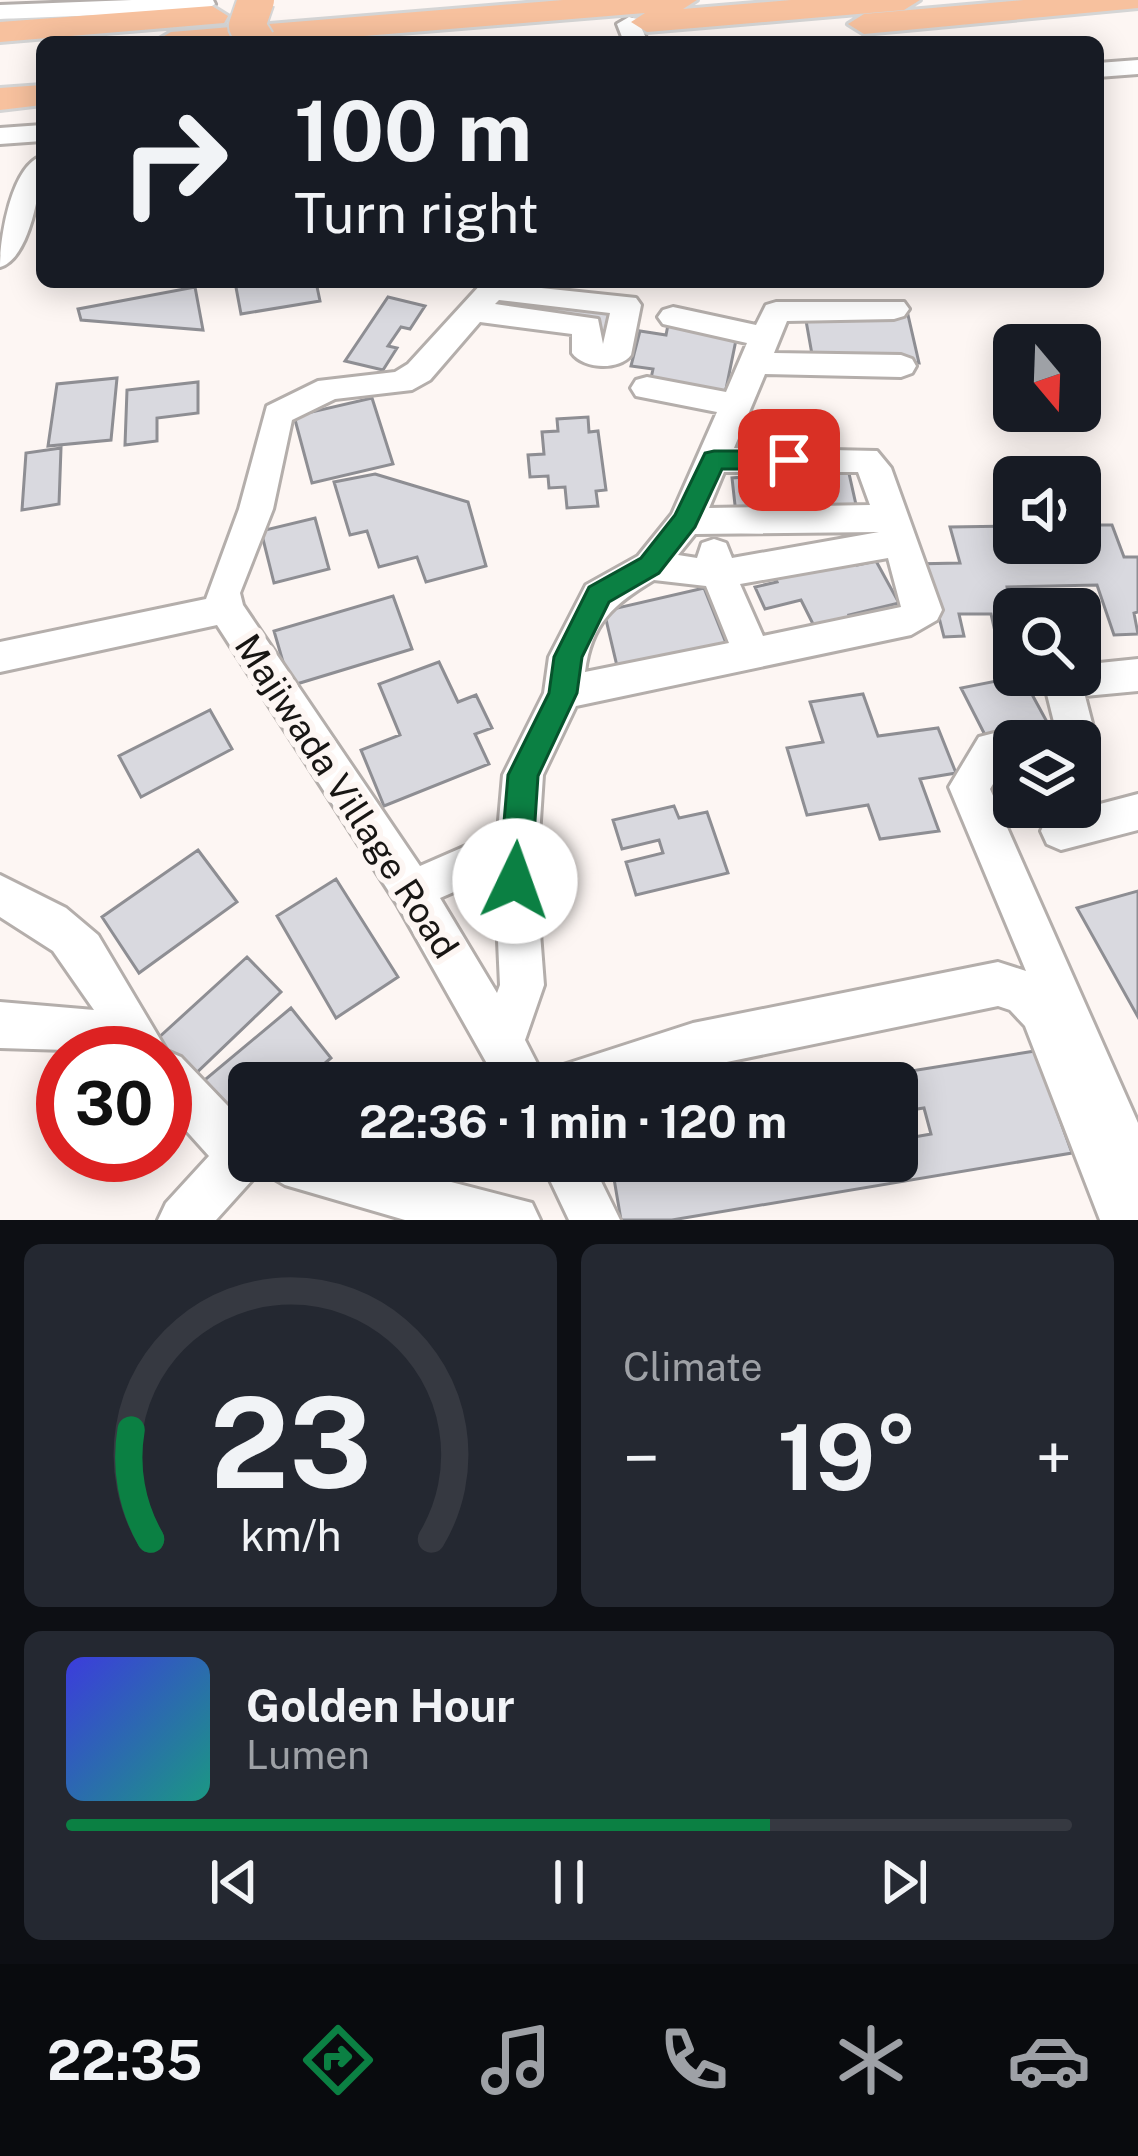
<!DOCTYPE html>
<meta charset="utf-8">
<style>
body{margin:0;font-family:"Public Sans",sans-serif;background:#242831;color:#f1f3f6;height:100vh;display:flex;flex-direction:column;font-size:45px;white-space:nowrap}
*{box-sizing:border-box;margin:0}
p{font-size:39px;color:#9ea1a6}
.icon{flex:none;width:66px;height:66px;fill:none;stroke:currentColor;stroke-width:2;stroke-linecap:round;stroke-linejoin:round}
.map{position:relative;height:1220px;overflow:hidden}
.sheet{display:flex;flex-direction:column;gap:24px;padding:24px;background:#0d0f14;flex:1}
.sheet>*{flex:none}
.top-card{position:absolute;left:36px;top:36px;width:1068px;height:252px;border-radius:18px;box-shadow:0 6px 30px #0003;background:#171b24;color:#f1f3f6;overflow:hidden}
.needle{width:78px;rotate:161deg}
.buttons{position:absolute;left:993px;top:324px;display:grid;gap:24px}
.buttons a{display:grid;place-items:center;width:108px;height:108px;border-radius:18px;background:#171b24;box-shadow:0 6px 30px #0003;font-size:60px}
.speed{position:absolute;left:36px;top:1026px;display:flex;gap:24px;font-size:60px;font-weight:700;text-align:center}
.speed>*{display:grid;place-content:center;width:156px;height:156px;border-radius:50%;background:#171b24;box-shadow:0 6px 30px #0003;line-height:1}
.speed .limit{border:18px solid #d22;background:#fff;color:#111}
.pin{position:absolute;display:grid;place-items:center;width:102px;height:102px;color:#fff;margin:-51px;border-radius:24px;box-shadow:0 6px 18px #0006}
.me{position:absolute;width:132px;margin:-66px;rotate:3deg;stroke-linejoin:round;filter:drop-shadow(0 0 9px #0008)}
.turn{display:flex;align-items:center;gap:42px;height:252px;padding:0 60px;font-size:54px}
.turn .icon{width:156px;height:156px;stroke-width:2.5}
.turn b{display:block;font-size:84px;line-height:102px}
.big{font-size:90px;font-weight:700;line-height:1.1}
.sheet .widget{flex:1;display:flex;flex-direction:column;justify-content:center;gap:18px;min-width:0;padding:0 42px;border-radius:18px;background:#242831}
.sheet .dial{align-items:center;gap:0}
.dial svg{height:312px;overflow:visible;fill:none;stroke:#363941;stroke-width:7;stroke-linecap:round;text-anchor:middle}
.dial text{fill:#f1f3f6;stroke:none}
.song{display:flex;align-items:center;gap:36px}
.cover{width:144px;height:144px;border-radius:18px;background:linear-gradient(135deg,hsl(240 70% 55%),hsl(170 70% 35%))}
.played{height:12px;border-radius:6px;background:linear-gradient(90deg,#0b8043 70%,#363941 70%)}
.keys{display:flex;justify-content:space-around;direction:ltr}
.heat{display:flex;justify-content:space-between;align-items:center;font-size:66px;direction:ltr}
.sheet .tiles{flex:1;display:grid;gap:24px;grid-template-columns:1fr 1fr}
.widget:last-child{grid-column:span 2}
.trip{position:absolute;left:228px;top:1062px;width:690px;height:120px;border-radius:18px;background:#171b24;box-shadow:0 6px 30px #0003;font-weight:700;line-height:120px;text-align:center}
.dock{display:flex;height:192px;justify-content:space-around;align-items:center;background:#090b0e;color:#9ea1a6}
.dock .icon{width:84px;height:84px}
.dock .active{color:#0b8043}
.dock b{font-size:54px;color:#f1f3f6}
.map>svg:first-child{display:block}
.building{fill:#d9d9df;stroke:#8e8e93;stroke-width:3}
.lines{fill:none;stroke-linecap:round;stroke-linejoin:round}
.minor-casing{stroke:#b4aeab;stroke-width:6}
.highway-casing{stroke:#d5d5d5;stroke-width:6}
.minor{fill:#fff;fill-rule:evenodd}
.highway{fill:#f7c19e;fill-rule:evenodd}
.highway-bridge-casing{stroke:#d5d5d5;stroke-width:40;stroke-linecap:butt}
.highway-bridge{stroke:#f7c19e;stroke-width:36}
.route{fill:#0b8043;stroke:#07532c;stroke-width:3}
.labels{text-anchor:middle;dominant-baseline:central;stroke-width:12;stroke-linejoin:round;paint-order:stroke}
.street-label{font-size:36px;fill:#181614;stroke:#fdf6f3}
</style>
<div class="map">
<svg width="1138" height="1220" viewBox="0 0 1138 1220">
<rect width="100%" height="100%" fill="#fdf6f3"/>
<!-- building -->
<path class="building" d="M 235,282 L 316,282 L 320,301 L 241,314 Z
M 195,287 L 203,330 L 81,320 L 78,309 Z
M 524,295 L 624,307 L 612,355 L 588,351 L 595,326 L 514,314 Z
M 388,297 L 425,306 L 410,329 L 401,327 L 388,346 L 397,348 L 383,370 L 345,361 Z
M 805,315 L 908,315 L 919,363 L 813,360 Z
M 668,325 L 737,335 L 725,394 L 650,383 L 653,369 L 631,366 L 640,331 L 666,335 Z
M 117,378 L 111,440 L 48,446 L 57,384 Z
M 198,382 L 198,413 L 157,418 L 157,441 L 125,445 L 127,390 Z
M 372,398 L 393,464 L 312,483 L 294,416 Z
M 588,417 L 589,432 L 598,431 L 606,490 L 596,491 L 598,506 L 567,508 L 565,487 L 549,488 L 548,476 L 530,477 L 528,455 L 544,454 L 542,432 L 558,431 L 557,419 Z
M 61,448 L 59,504 L 22,510 L 26,453 Z
M 848,469 L 859,518 L 736,514 L 732,478 Z
M 375,474 L 468,502 L 486,566 L 426,582 L 417,557 L 379,567 L 367,531 L 350,535 L 334,482 Z
M 315,518 L 329,569 L 274,583 L 261,531 Z
M 1080,525 L 1112,525 L 1124,557 L 1138,557 L 1138,612 L 1134,613 L 1138,634 L 1114,635 L 1097,585 L 1007,587 L 1014,636 L 996,636 L 991,614 L 959,614 L 964,636 L 944,637 L 930,582 L 913,564 L 960,563 L 950,527 L 1014,526 L 1014,543 L 1080,543 Z
M 853,558 L 857,565 L 876,561 L 899,603 L 849,615 L 854,626 L 818,634 L 801,600 L 765,609 L 755,587 L 777,582 L 774,576 Z
M 704,588 L 728,648 L 617,666 L 604,611 Z
M 393,596 L 412,649 L 290,686 L 274,631 Z
M 439,662 L 458,702 L 476,695 L 492,728 L 475,734 L 489,764 L 384,806 L 361,750 L 400,735 L 379,684 Z
M 1022,676 L 1047,722 L 985,735 L 961,688 Z
M 863,694 L 878,736 L 938,728 L 956,773 L 920,779 L 939,831 L 880,839 L 868,805 L 807,815 L 787,748 L 823,742 L 810,702 Z
M 210,710 L 232,749 L 141,797 L 119,756 Z
M 674,806 L 679,818 L 707,812 L 728,873 L 636,895 L 626,862 L 663,853 L 659,840 L 622,849 L 613,820 Z
M 198,850 L 237,902 L 139,973 L 102,917 Z
M 336,879 L 398,977 L 336,1018 L 277,916 Z
M 1138,891 L 1138,1017 L 1077,908 Z
M 247,957 L 281,992 L 191,1078 L 156,1040 Z
M 291,1008 L 331,1058 L 302,1083 L 249,1083 L 249,1130 L 201,1083 Z
M 1035,1051 L 1072,1153 L 672,1220 L 621,1220 L 611,1161 L 751,1161 L 752,1166 L 778,1161 L 897,1161 L 897,1140 L 931,1134 L 924,1108 L 897,1112 L 897,1083 L 837,1083 Z"/>
<g class="lines">
<defs>
<path id="minor" d="M 132,0 L 213,0 L 215,4 L 204,11 L 0,19 L 0,5 Z
M 629,17 L 637,19 L 648,42 L 624,42 L 617,24 Z
M 1138,60 L 1138,74 L 1098,77 L 1098,63 Z
M 42,125 L 42,141 L 0,144 L 0,128 Z
M 42,156 C 42,184 30,259 0,267 C 0,238 11,166 42,156 Z
M 483,282 L 636,298 L 641,305 L 631,355 C 619,371 583,369 572,353 L 572,334 L 480,322 L 430,380 L 412,390 L 335,399 L 292,420 L 273,509 L 240,593 L 243,605 L 420,866 L 498,832 L 503,775 L 544,693 L 549,657 L 586,585 L 638,556 L 672,514 L 717,412 L 636,396 L 631,388 L 636,380 L 647,377 L 726,392 L 747,343 L 663,324 L 658,317 L 663,310 L 673,307 L 756,325 L 766,305 L 776,302 L 904,302 L 909,309 L 904,316 L 894,319 L 787,321 L 774,353 L 901,355 L 912,359 L 916,366 L 912,373 L 901,377 L 765,374 L 734,448 L 877,451 L 891,468 L 942,610 L 937,620 L 911,635 L 576,706 L 543,775 L 536,881 L 544,985 L 525,1040 L 547,1083 L 498,1083 L 397,904 L 217,625 L 0,672 L 0,642 L 206,599 L 239,509 L 267,406 L 318,381 L 395,372 L 408,364 ZM 499,300 L 610,313 L 603,344 L 598,319 L 495,304 ZM 724,472 L 858,472 L 870,505 L 709,508 ZM 879,532 L 732,558 L 726,543 L 714,539 L 702,543 L 697,558 L 678,555 L 695,534 ZM 888,558 L 901,607 L 763,636 L 740,584 ZM 654,580 L 706,586 L 729,643 L 585,672 C 591,623 614,604 654,580 ZM 495,874 L 500,985 L 497,993 L 440,898 Z
M 1138,659 L 1138,691 L 1085,696 L 1095,735 L 1090,747 L 1080,750 L 1080,741 L 1014,741 L 1014,762 L 1005,764 L 990,789 L 1138,1123 L 1138,1220 L 1100,1220 L 1025,1026 L 1010,1010 L 998,1006 L 693,1069 L 647,1083 L 550,1083 L 557,1067 L 693,1023 L 998,962 L 1026,971 L 949,787 L 979,737 L 1014,728 L 1024,732 L 1054,722 L 1044,682 L 1048,675 L 1080,675 L 1080,665 Z
M 1138,794 L 1138,830 L 1061,850 L 1047,844 L 1041,831 L 1047,818 Z
M 0,875 L 66,908 L 98,935 L 167,1051 L 181,1057 L 249,1128 L 249,1161 L 370,1161 L 532,1203 L 540,1220 L 405,1220 L 285,1185 L 266,1174 L 253,1179 L 216,1220 L 158,1220 L 166,1203 L 209,1156 L 165,1107 L 165,1053 L 0,1048 L 0,1002 L 94,1010 L 53,951 L 0,917 Z
M 541,1161 L 591,1161 L 620,1220 L 569,1220 Z"/>
<path id="highway" d="M 563,0 L 697,0 L 683,9 L 791,0 L 920,0 L 904,10 L 647,32 L 631,22 L 645,13 L 291,42 L 154,42 L 171,32 Z
M 1024,0 L 1138,0 L 1138,8 L 864,34 L 848,24 L 864,14 Z
M 212,6 L 228,16 L 224,23 L 0,42 L 0,22 Z
M 42,85 L 42,105 L 0,110 L 0,88 Z"/>
</defs>
<!-- minor casing -->
<use href="#minor" class="minor-casing"/>
<!-- highway casing -->
<use href="#highway" class="highway-casing"/>
<!-- minor -->
<use href="#minor" class="minor"/>
<!-- highway -->
<use href="#highway" class="highway"/>
<defs>
<path id="highway-bridge" d="M 256,0 L 247,26 L 257,42"/>
</defs>
<!-- highway-bridge casing -->
<use href="#highway-bridge" class="highway-bridge-casing"/>
<!-- highway-bridge -->
<use href="#highway-bridge" class="highway-bridge"/>
</g>
<!-- route -->
<path class="route" d="M 714,451 L 789,451 L 802,460 L 789,469 L 722,469 L 695,527 L 659,573 L 609,602 L 582,657 L 577,693 L 538,776 L 531,881 L 526,892 L 515,896 L 504,892 L 499,881 L 508,775 L 549,693 L 554,657 L 589,587 L 641,558 L 675,515 L 705,453 Z"/>
<g class="labels">
<!-- street labels -->
<g class="street-label">
<text transform="translate(347 796) rotate(57)">Majiwada Village Road</text>
</g>
</g>
</svg>
<div class="buttons">
<a><svg class="needle" viewBox="-14 -14 28 28"><path d="M0-13l5 13h-10z" fill="#e53935"/><path d="M0 13l5-13h-10z" fill="#9ea1a6"/></svg></a>
<a><svg class="icon" aria-label="sound" viewBox="0 0 24 24"><path d="M4 9h4l5-4v14l-5-4H4zM17 9q2 3 0 6"/></svg></a>
<a><svg class="icon" aria-label="search" viewBox="0 0 24 24"><circle cx="10" cy="10" r="6"/><path d="M15 15l6 6"/></svg></a>
<a><svg class="icon" aria-label="layers" viewBox="0 0 24 24"><path d="M12 4l9 5-9 5-9-5zM3 14l9 5 9-5"/></svg></a>
</div>
<div class="speed"><div class="limit">30</div></div>
<div class="pin" style="left:789px;top:460px;background:#d93025"><svg class="icon" aria-label="arrive" viewBox="0 0 24 24"><path d="M6 21V4h12l-3 4 3 4H6"/></svg></div>
<svg class="me" style="left:515px;top:881px" viewBox="-20 -20 40 40"><circle r="19" fill="#fff"/><path d="M0-13L10 11 0 6-10 11z" fill="#0b8043"/></svg>
<div class="trip">22:36 · 1 min · 120 m</div>
<div class="top-card">
<div class="turn"><svg class="icon" aria-label="right" viewBox="0 0 24 24"><path d="M7 20v-9h11M14 6l5 5-5 5"/></svg><div><b>100 m</b>Turn right</div></div>
</div>
</div>
<section class="sheet">
<div class="tiles">
<div class="widget dial"><svg viewBox="0 0 100 80">
<path d="M14 69A42 42 0 1 1 86 69"/>
<path d="M14 69A42 42 0 0 1 9 41" stroke="#0b8043"/>
<text x="50" y="56" font-size="32" font-weight="700">23</text>
<text x="50" y="72" font-size="11">km/h</text>
</svg></div>
<div class="widget"><p>Climate</p>
<div class="heat"><a>−</a><b class="big">19°</b><a>+</a></div>
</div>
<div class="widget">
<div class="song"><i class="cover"></i><div><b>Golden Hour</b><p>Lumen</p></div></div>
<div class="played"></div>
<div class="keys"><svg class="icon" aria-label="previous" viewBox="0 0 24 24"><path d="M18 5L8 12l10 7zM5 5v14"/></svg><svg class="icon" aria-label="pause" viewBox="0 0 24 24"><path d="M8 5v14M16 5v14"/></svg><svg class="icon" aria-label="next" viewBox="0 0 24 24"><path d="M6 5l10 7-10 7zM19 5v14"/></svg></div>
</div>
</div>
</section>
<nav class="dock">
<b>22:35</b>
<svg class="icon active" aria-label="directions" viewBox="0 0 24 24"><path d="M12 3l9 9-9 9-9-9zM9 14v-3h6M13 9l2 2-2 2"/></svg>
<svg class="icon" aria-label="music" viewBox="0 0 24 24"><path d="M9 18V5l10-2v13"/><circle cx="6" cy="18" r="3"/><circle cx="16" cy="16" r="3"/></svg>
<svg class="icon" aria-label="phone" viewBox="0 0 24 24"><path d="M5 4h4l2 5-3 2q2 4 5 5l2-3 5 2v4C11 20 4 13 5 4z"/></svg>
<svg class="icon" aria-label="climate" viewBox="0 0 24 24"><path d="M12 3v18M4 7l16 10M4 17L20 7"/></svg>
<svg class="icon" aria-label="car" viewBox="0 0 24 24"><path d="M5 17H2v-5l4-1 3-4h7l3 4 3 1v5h-3M9 17h6M6 11h13"/><circle cx="7" cy="17" r="2"/><circle cx="17" cy="17" r="2"/></svg>
</nav>
